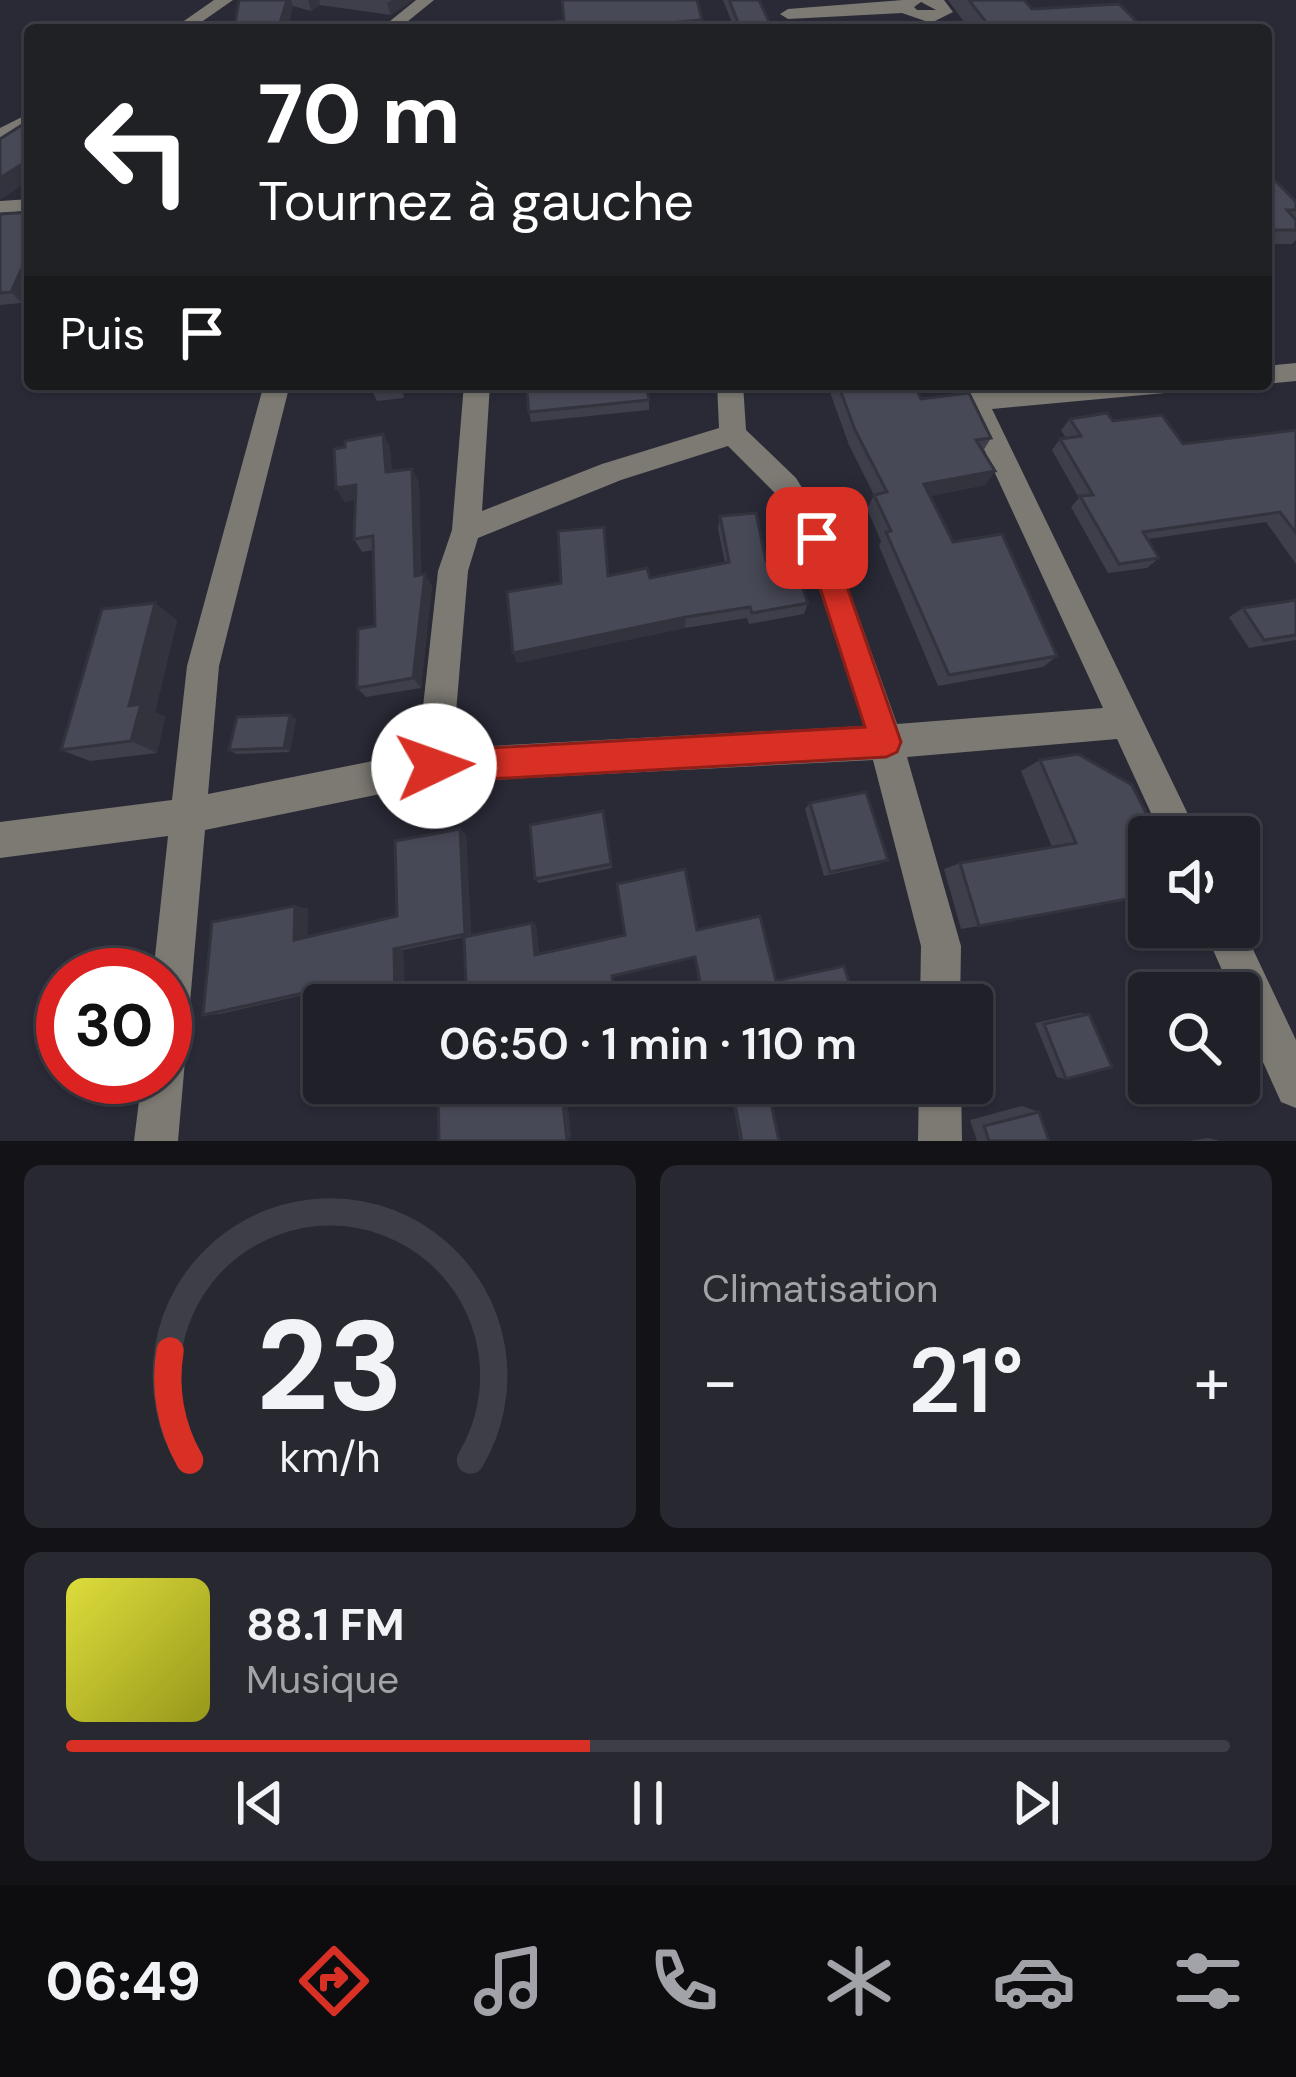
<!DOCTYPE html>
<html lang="fr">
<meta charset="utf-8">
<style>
body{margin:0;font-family:"DM Sans",sans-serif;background:#282831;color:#f1f3f6;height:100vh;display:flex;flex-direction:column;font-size:45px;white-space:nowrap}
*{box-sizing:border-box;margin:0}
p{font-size:39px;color:#a2a3a8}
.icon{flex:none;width:66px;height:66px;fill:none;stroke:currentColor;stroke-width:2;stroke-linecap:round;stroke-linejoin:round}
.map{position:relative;height:1141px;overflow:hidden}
.side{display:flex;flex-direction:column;gap:24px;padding:24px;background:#121217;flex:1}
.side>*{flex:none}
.guide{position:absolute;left:24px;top:24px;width:1248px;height:366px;border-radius:12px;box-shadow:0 3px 9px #0004,0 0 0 3px #3d3e46;background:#202124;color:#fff;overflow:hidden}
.controls{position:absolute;left:1128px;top:816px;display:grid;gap:24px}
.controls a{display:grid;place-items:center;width:132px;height:132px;border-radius:12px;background:#202029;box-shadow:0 3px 9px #0004,0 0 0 3px #3d3e46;font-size:60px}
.speed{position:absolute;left:36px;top:948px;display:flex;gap:24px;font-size:60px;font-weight:700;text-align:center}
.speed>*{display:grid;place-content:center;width:156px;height:156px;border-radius:50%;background:#202029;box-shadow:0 3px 9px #0004,0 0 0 3px #3d3e46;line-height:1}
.speed .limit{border:18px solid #d22;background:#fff;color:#111}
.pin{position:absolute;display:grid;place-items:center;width:102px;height:102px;color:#fff;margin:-51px;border-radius:24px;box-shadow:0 6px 18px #0006}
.me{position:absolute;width:132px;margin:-66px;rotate:87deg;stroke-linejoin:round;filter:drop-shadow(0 0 9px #0008)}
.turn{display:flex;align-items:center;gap:42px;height:252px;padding:0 36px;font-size:54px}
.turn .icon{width:156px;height:156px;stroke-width:2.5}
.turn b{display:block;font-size:84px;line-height:102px}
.then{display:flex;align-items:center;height:114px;padding:0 36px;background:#0003;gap:24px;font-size:45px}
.big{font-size:90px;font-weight:600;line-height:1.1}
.side .tile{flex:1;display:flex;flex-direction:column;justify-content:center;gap:18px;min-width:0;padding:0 42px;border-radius:18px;background:#282831}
.side .dial{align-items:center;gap:0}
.dial svg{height:312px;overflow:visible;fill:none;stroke:#3d3e46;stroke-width:7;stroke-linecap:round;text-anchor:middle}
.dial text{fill:#f1f3f6;stroke:none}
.song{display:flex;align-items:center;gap:36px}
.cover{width:144px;height:144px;border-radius:18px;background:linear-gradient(135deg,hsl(60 70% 55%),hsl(60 70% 35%))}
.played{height:12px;border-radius:6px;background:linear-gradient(90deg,#d93025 45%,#3d3e46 45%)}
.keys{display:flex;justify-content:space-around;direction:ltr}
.heat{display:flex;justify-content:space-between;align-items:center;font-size:66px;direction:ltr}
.side .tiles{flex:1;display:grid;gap:24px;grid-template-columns:1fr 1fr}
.tile:last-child{grid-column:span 2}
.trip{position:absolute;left:303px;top:984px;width:690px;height:120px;border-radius:12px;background:#202029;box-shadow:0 3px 9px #0004,0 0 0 3px #3d3e46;font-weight:600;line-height:120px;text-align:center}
.menu{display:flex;height:192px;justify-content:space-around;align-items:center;background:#0d0d10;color:#a2a3a8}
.menu .icon{width:84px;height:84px}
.menu .current{color:#d93025}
.menu b{font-size:54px;color:#f1f3f6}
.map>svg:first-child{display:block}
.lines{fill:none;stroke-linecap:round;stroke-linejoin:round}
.minor{fill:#7d7a73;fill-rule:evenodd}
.wall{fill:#3e3f4b}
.shaded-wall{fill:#32333d}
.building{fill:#484957;stroke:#32333d;stroke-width:3}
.route{fill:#d93025;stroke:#8d1f18;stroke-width:3}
</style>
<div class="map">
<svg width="1296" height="1141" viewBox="0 0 1296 1141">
<rect width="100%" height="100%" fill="#2a2a37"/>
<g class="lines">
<!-- minor -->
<path class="minor" d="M 214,0 L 233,0 L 190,30 L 171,30 Z
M 416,0 L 434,0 L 397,30 L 379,30 Z
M 903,0 L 944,0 L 953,12 L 931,23 L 902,13 L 788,19 L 780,14 L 788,9 ZM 921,2 L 936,10 L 917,10 L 914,7 Z
M 30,113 L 30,127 L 0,142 L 0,128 Z
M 30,199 L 30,211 L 0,213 L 0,201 Z
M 1296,363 L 1296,381 L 1266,384 L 1266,366 Z
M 264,384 L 290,384 L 219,666 L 208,794 L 418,752 L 438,571 L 452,530 L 464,384 L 490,384 L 482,511 L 602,464 L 719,428 L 717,384 L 743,384 L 746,430 L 796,478 L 827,528 L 897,724 L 1103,708 L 954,384 L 980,384 L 983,391 L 1059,384 L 1178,384 L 1165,393 L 992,409 L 1199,837 L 1162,837 L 1117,739 L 907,757 L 961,946 L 960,1005 L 920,1005 L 921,946 L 873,760 L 434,783 L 205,830 L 178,1141 L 134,1141 L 142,1077 L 165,1077 L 165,975 L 153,975 L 168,836 L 0,858 L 0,822 L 172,800 L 187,666 ZM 728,446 L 776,494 L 803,540 L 864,726 L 453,748 L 468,571 L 478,538 L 621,480 Z
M 1239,920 L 1296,1040 L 1296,1108 L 1281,1102 L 1239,1009 L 1239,993 L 1232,993 L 1203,927 L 1239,927 Z
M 919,1083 L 961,1083 L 962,1141 L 918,1141 Z"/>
</g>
<!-- wall -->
<path class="wall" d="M 239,0 L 413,0 L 391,15 L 320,5 L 311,11 L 293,6 L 287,30 L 234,30 Z
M 723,0 L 759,0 L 773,30 L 735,30 Z
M 948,0 L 1024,0 L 1032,9 L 1145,30 L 970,30 Z
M 702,20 L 701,30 L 527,30 L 527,28 Z
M 1266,171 L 1296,202 L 1296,240 L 1292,244 L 1266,244 Z
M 0,214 L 22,303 L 0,305 Z
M 358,384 L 405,384 L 404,398 L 377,401 L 371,389 L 361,390 Z
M 827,384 L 914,384 L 921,399 L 991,438 L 983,451 L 995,471 L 985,485 L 930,496 L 953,542 L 1057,656 L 1043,667 L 938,686 L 879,546 L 881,541 L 867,509 L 874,495 L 849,445 Z
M 649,400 L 649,410 L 531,422 L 529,412 Z
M 1070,419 L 1113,421 L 1183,444 L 1296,430 L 1296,564 L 1266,522 L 1148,539 L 1159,558 L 1147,568 L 1108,573 L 1071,507 L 1079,498 L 1052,450 L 1060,439 L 1066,438 L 1061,430 Z
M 383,434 L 390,448 L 392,472 L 412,469 L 419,483 L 421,575 L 432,586 L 421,688 L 366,697 L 357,688 L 375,626 L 373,550 L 362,552 L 354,539 L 355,500 L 345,502 L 336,488 L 345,447 Z
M 720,516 L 808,603 L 804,614 L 749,624 L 747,618 L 685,628 L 517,663 L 608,576 L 650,578 L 725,563 L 718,529 Z
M 1296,600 L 1296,640 L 1249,648 L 1229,617 L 1243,608 Z
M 177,620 L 155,712 L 165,717 L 157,753 L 90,761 L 61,750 Z
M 290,715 L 296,719 L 290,752 L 236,754 L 229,750 Z
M 1040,760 L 1158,837 L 979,926 L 961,929 L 944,869 L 960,863 L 1052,847 L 1021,771 Z
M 810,803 L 888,860 L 879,864 L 824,876 L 805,809 Z
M 605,817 L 612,868 L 539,883 L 535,879 Z
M 466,834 L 471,936 L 536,925 L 539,954 L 697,930 L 776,980 L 844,966 L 849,982 L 912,1005 L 703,1005 L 694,958 L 613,976 L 618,1005 L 577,1005 L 575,988 L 551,987 L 464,937 L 403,950 L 405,996 L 357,1005 L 324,1005 L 324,1011 L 303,1014 L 304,995 L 220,1014 L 203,1015 L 295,906 L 308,909 L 307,937 L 397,916 Z
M 1080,1013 L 1089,1014 L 1066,1079 L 1057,1077 L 1035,1023 Z
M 438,1083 L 480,1100 L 550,1083 L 565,1083 L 571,1137 L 439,1141 Z
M 729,1083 L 775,1083 L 767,1085 L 779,1141 L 740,1141 Z
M 1022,1106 L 1039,1112 L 1049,1141 L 977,1141 L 970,1120 Z
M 1208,1138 L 1220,1141 L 1189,1141 Z"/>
<!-- shaded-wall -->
<path class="shaded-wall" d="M 287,0 L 291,0 L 293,6 L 287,30 L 281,30 L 279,26 Z
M 308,0 L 319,0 L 320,5 L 311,11 Z
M 392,0 L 413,0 L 391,15 L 387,3 Z
M 30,159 L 30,180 L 0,200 L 0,178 Z
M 30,251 L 30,285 L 22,303 L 11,292 Z
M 398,384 L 405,384 L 404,398 Z
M 383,434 L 390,448 L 393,486 L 386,472 Z
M 412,469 L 419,483 L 422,588 L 415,576 Z
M 995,471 L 985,485 L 916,499 L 924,484 Z
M 356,485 L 364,498 L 345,502 L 336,488 Z
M 425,574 L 432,586 L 421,688 L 413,678 Z
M 155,603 L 177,620 L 155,712 L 165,717 L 157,753 L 131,741 L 129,706 Z
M 686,617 L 685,628 L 517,663 L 513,653 Z
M 290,715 L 296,719 L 290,752 L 284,748 Z
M 460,829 L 466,834 L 471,936 L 465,934 Z
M 295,906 L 308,909 L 307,941 L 294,940 Z
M 532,923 L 536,925 L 539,956 L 535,955 Z
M 394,949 L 403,950 L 405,996 L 395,997 Z
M 472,1083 L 479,1083 L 480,1100 L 473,1105 Z
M 562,1083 L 565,1083 L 571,1137 L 569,1141 Z"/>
<!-- building -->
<path class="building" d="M 239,0 L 287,0 L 279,26 L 267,27 L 266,30 L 234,30 Z
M 562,0 L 697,0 L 702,20 L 645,25 L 646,30 L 528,30 L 527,28 L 564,20 Z
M 729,0 L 759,0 L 773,30 L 741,30 Z
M 969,0 L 1024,0 L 1032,9 L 1119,4 L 1145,30 L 992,30 Z
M 30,120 L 30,159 L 0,178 L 0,139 Z
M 1266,171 L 1296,202 L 1296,210 L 1287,210 L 1296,220 L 1296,230 L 1266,230 Z
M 30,212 L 30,251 L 11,292 L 0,293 L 0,214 Z
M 526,384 L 646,384 L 649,400 L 529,412 Z
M 838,384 L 914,384 L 921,399 L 969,393 L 991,438 L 976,440 L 995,471 L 924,484 L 953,542 L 1002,534 L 1057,656 L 949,675 L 886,532 L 891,531 L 874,495 L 887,492 L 855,430 Z
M 1107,413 L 1113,421 L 1162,415 L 1183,444 L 1296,430 L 1296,533 L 1280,512 L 1143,532 L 1159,558 L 1119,564 L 1080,496 L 1093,495 L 1060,439 L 1081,436 L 1070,419 Z
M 383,434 L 386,472 L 412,469 L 415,576 L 425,574 L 413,678 L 357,688 L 358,629 L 375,626 L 373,536 L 354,539 L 356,485 L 336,488 L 334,449 L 345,447 L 345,441 Z
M 756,513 L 766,561 L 791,556 L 808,603 L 752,613 L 750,607 L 686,617 L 513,653 L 507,592 L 561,583 L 558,531 L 604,527 L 608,576 L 647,568 L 650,578 L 729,562 L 720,516 Z
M 1296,600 L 1296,635 L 1264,640 L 1243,608 Z
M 155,603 L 129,706 L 141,704 L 131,741 L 61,750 L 102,609 Z
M 290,715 L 284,748 L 229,750 L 237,717 Z
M 1078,754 L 1132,785 L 1158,837 L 1149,837 L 1149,895 L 979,926 L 960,863 L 1076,843 L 1040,760 Z
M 866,792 L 888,860 L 830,872 L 810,803 Z
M 603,811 L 611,864 L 535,879 L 530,825 Z
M 460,829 L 465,934 L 394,949 L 395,997 L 352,1005 L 324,1005 L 324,1010 L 303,1014 L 304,993 L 203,1015 L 212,922 L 295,906 L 294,940 L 397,916 L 395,841 Z
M 685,869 L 697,930 L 760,916 L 776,981 L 844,966 L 849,982 L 910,987 L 912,1005 L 705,1005 L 695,957 L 612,976 L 616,1005 L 577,1005 L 575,988 L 552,993 L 551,987 L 467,1005 L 464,937 L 532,923 L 535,955 L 625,935 L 617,884 Z
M 1089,1014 L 1112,1067 L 1066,1079 L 1044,1024 Z
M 379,1083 L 406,1083 L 379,1089 Z
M 438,1083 L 472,1083 L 473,1105 L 561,1084 L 567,1141 L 439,1141 Z
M 731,1083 L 775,1083 L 767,1085 L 779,1141 L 742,1141 Z
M 1039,1112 L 1049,1141 L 989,1141 L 984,1126 Z"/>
<!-- route -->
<path class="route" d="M 817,526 L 830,538 L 901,742 L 897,752 L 886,757 L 434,782 L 423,778 L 419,766 L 423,755 L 434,751 L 865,727 L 804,538 Z"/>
</svg>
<div class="controls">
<a><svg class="icon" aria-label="sound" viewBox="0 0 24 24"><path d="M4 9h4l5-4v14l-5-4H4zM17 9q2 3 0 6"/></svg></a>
<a><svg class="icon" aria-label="search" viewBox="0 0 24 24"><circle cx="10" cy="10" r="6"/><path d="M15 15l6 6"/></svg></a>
</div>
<div class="speed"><div class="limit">30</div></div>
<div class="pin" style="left:817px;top:538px;background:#d93025"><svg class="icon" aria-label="arrive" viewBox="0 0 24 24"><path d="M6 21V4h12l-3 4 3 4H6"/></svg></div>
<svg class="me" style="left:434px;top:766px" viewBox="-20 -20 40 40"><circle r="19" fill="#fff"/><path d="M0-13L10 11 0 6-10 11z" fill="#d93025"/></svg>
<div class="trip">06:50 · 1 min · 110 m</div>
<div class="guide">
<div class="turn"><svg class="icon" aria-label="left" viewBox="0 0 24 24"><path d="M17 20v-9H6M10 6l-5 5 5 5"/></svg><div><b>70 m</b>Tournez à gauche</div></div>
<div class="then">Puis<svg class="icon" aria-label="arrive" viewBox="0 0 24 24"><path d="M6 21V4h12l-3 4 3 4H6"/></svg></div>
</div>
</div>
<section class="side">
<div class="tiles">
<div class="tile dial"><svg viewBox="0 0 100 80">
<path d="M14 69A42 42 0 1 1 86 69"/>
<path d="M14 69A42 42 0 0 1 9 41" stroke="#d93025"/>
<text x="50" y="56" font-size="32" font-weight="700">23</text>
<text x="50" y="72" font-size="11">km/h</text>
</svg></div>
<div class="tile"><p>Climatisation</p>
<div class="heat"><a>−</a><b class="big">21°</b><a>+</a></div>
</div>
<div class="tile">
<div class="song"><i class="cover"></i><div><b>88.1 FM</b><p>Musique</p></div></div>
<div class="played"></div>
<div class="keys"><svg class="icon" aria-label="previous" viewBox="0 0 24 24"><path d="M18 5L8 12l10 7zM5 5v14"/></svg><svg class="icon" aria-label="pause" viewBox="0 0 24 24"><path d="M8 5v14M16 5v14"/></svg><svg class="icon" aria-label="next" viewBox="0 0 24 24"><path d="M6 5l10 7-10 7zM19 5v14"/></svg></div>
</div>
</div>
</section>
<nav class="menu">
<b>06:49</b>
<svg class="icon current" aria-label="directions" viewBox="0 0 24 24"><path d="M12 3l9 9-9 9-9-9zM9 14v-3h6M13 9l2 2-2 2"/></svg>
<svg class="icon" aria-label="music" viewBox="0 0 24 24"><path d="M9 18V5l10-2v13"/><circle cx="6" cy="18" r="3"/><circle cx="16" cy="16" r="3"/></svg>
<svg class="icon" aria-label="phone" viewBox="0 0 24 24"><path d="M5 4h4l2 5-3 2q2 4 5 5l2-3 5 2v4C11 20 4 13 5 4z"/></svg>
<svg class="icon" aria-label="climate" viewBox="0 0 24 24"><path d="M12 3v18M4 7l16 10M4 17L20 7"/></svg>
<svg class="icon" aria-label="car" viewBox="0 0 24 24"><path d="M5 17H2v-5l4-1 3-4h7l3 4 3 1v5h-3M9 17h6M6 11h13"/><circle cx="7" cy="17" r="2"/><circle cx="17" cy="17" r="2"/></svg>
<svg class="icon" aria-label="filters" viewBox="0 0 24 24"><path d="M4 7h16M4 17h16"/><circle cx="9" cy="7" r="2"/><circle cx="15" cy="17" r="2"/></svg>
</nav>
